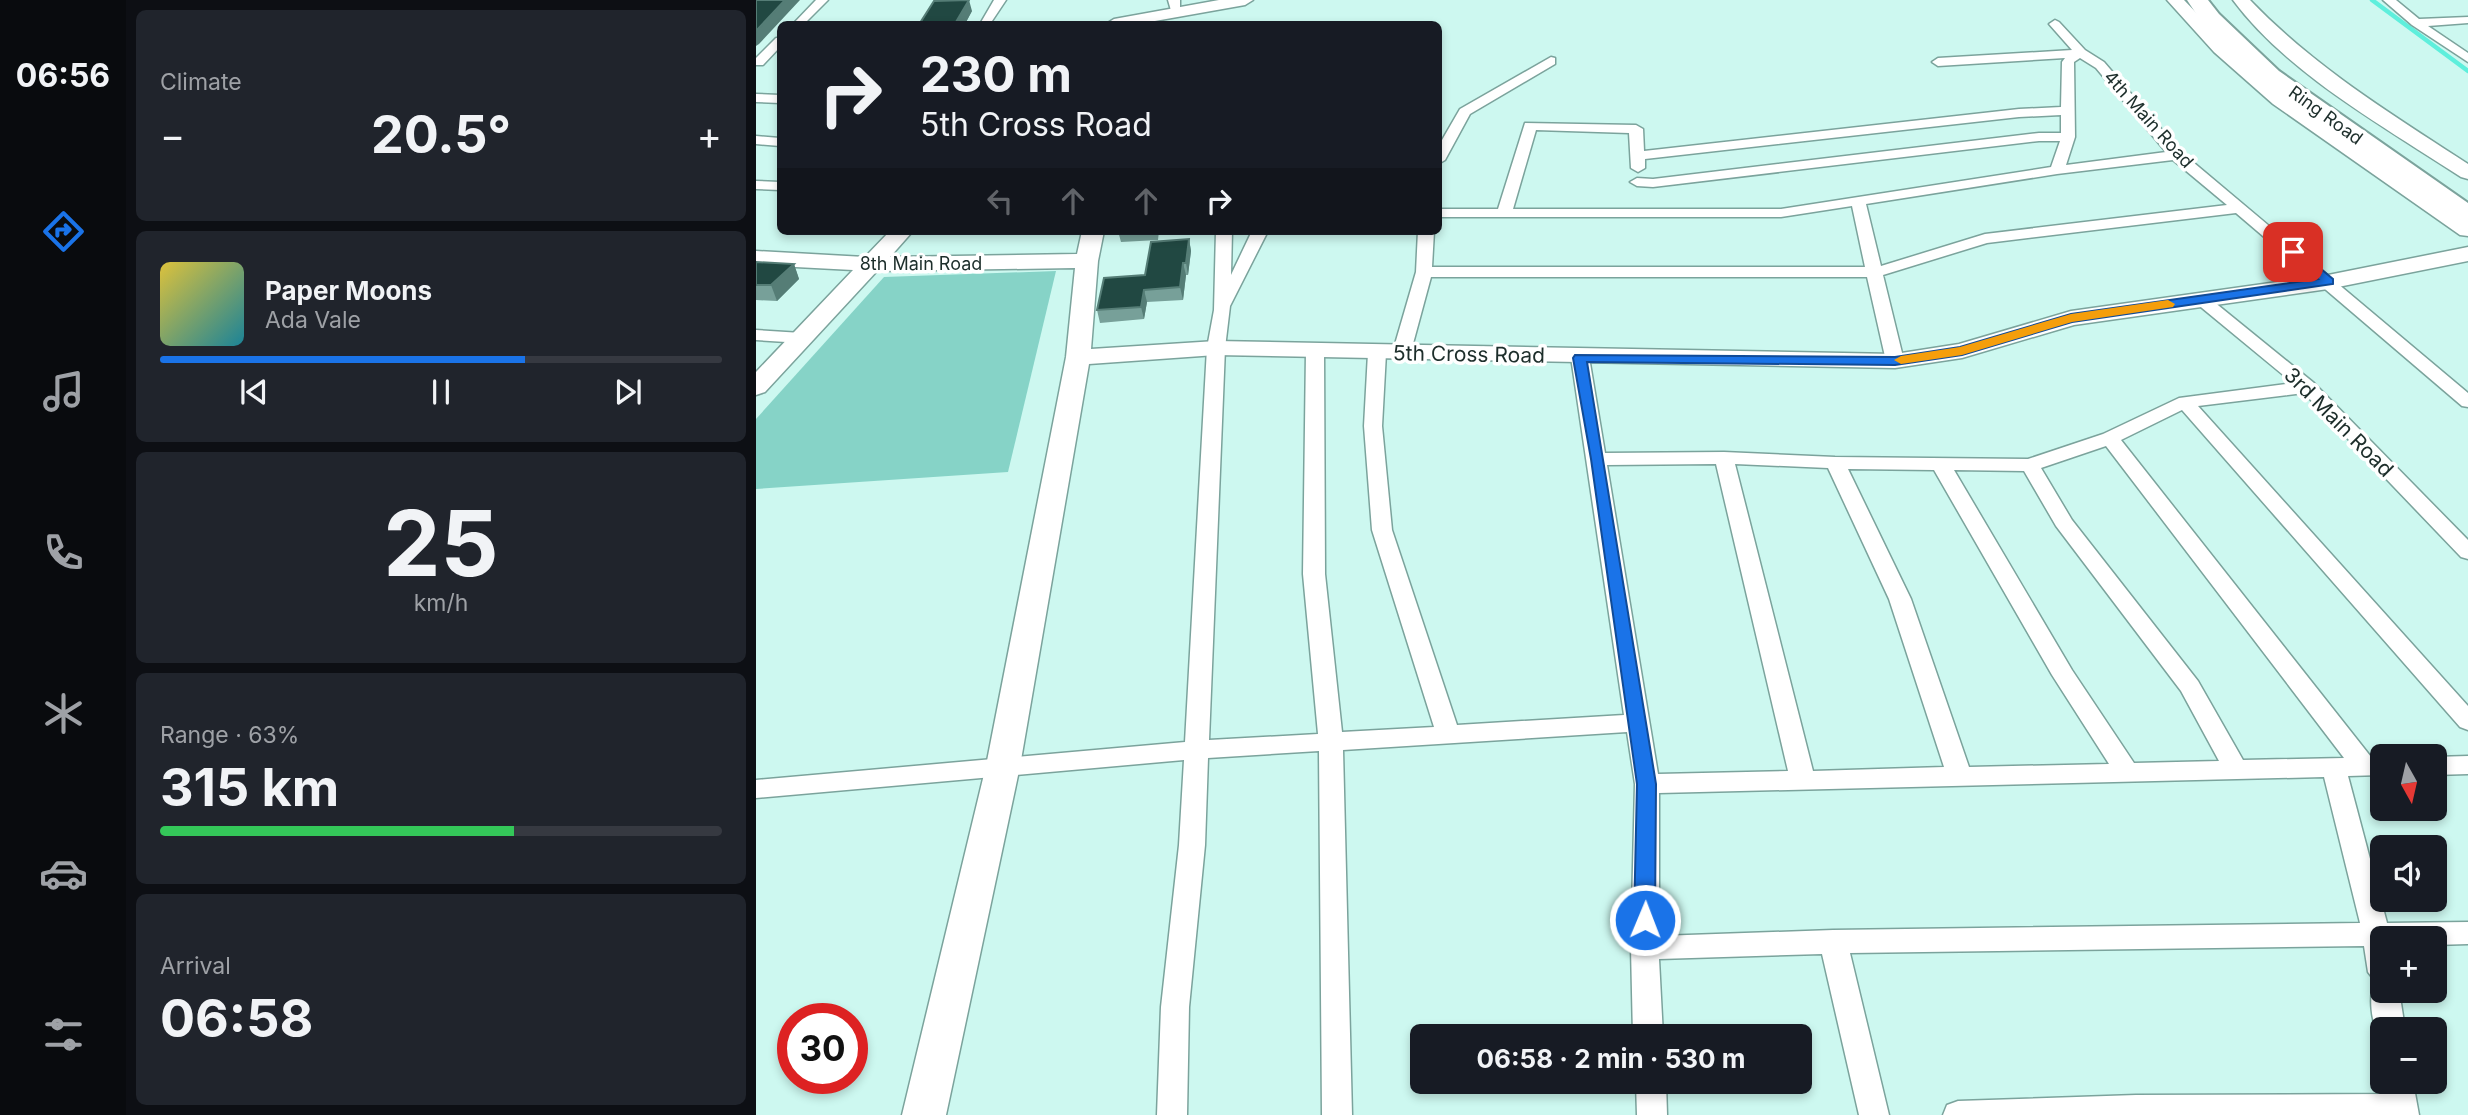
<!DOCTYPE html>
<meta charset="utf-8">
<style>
body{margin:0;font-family:Inter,sans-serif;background:#20242c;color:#f1f3f6;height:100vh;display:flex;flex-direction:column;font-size:26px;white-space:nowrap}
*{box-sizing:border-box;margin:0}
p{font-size:23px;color:#9ea1a6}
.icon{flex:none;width:38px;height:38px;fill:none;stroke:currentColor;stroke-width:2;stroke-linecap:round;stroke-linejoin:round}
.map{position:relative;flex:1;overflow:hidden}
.panel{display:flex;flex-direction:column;gap:10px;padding:10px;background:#0d0f14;width:630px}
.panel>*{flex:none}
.top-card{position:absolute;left:21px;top:21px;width:665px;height:214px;border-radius:10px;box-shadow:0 4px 10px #0003;background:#171b24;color:#f1f3f6;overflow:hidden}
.needle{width:46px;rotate:172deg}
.fabs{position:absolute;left:1614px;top:744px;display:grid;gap:14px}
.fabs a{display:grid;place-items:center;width:77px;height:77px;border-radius:10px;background:#171b24;box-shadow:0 4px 10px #0003;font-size:35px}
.speed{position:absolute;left:21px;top:1003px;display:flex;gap:14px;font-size:35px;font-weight:700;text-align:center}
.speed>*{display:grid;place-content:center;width:91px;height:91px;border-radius:50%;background:#171b24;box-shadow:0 4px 10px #0003;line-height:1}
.speed .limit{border:10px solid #d22;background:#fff;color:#111}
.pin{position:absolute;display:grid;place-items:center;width:60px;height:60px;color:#fff;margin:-30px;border-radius:14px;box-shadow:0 4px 10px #0006}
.me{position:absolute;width:77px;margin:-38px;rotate:1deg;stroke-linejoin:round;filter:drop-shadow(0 0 5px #0008)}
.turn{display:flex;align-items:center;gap:24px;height:147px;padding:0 28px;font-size:32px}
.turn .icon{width:91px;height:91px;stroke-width:2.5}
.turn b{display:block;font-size:49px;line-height:60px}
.lanes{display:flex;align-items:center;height:66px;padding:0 28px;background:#0003;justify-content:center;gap:35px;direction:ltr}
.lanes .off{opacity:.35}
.big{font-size:52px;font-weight:700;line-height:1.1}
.panel .card{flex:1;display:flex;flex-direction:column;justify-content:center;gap:10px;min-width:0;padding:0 24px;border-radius:10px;background:#20242c}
.panel .dial{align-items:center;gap:0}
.dial b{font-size:91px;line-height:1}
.song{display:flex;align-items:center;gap:21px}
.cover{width:84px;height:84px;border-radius:10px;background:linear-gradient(135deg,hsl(50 70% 55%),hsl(190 70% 35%))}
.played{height:7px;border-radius:4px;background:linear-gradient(90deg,#1a73e8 65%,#363941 65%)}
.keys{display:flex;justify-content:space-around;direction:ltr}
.heat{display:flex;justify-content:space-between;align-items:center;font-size:38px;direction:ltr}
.charge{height:10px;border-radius:5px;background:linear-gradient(90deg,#34c759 63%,#363941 0)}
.trip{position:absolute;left:654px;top:1024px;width:402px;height:70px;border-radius:10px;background:#171b24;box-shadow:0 4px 10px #0003;font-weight:700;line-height:70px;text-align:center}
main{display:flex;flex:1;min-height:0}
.tabs{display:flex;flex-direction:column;width:126px;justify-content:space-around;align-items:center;background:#090b0e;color:#9ea1a6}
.tabs .icon{width:49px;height:49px}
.tabs .on{color:#1a73e8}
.tabs b{font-size:32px;color:#f1f3f6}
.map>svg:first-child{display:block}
.green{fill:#86d3c7}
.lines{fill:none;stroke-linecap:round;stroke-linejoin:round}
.stream{stroke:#5eefdc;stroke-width:4.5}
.street-casing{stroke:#7ba39c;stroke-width:3}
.secondary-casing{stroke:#7ba39c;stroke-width:3}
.highway-casing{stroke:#7ba39c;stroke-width:4}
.street{fill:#fff;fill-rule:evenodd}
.secondary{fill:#fff;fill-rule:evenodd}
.highway{fill:#fff;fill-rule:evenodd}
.wall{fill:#77a099}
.shaded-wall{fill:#557d76}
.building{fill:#214842;stroke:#557d76;stroke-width:2}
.route{fill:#1a73e8;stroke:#114b97;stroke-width:2}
.slow{fill:#f59e0b}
.labels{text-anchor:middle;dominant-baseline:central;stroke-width:7;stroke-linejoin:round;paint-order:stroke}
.far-street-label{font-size:18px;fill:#1d2e2b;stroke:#fff}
.street-label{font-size:21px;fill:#1d2e2b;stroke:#fff}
</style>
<main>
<nav class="tabs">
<b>06:56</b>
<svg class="icon on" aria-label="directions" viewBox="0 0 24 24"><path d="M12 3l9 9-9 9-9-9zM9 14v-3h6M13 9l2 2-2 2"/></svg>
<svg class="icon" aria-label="music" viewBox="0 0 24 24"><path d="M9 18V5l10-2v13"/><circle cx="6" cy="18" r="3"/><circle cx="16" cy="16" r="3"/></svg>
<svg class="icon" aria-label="phone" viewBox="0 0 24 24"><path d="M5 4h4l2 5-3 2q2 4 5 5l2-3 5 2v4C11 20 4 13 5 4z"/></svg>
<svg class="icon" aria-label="climate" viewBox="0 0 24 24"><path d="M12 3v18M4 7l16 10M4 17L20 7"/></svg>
<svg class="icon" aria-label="car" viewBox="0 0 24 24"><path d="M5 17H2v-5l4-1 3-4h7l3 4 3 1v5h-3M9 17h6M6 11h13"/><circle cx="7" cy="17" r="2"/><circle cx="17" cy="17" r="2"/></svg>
<svg class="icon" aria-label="filters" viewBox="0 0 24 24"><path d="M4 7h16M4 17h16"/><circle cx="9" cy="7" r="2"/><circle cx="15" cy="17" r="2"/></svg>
</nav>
<section class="panel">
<div class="card"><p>Climate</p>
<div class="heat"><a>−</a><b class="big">20.5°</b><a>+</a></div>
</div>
<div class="card">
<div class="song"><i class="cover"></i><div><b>Paper Moons</b><p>Ada Vale</p></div></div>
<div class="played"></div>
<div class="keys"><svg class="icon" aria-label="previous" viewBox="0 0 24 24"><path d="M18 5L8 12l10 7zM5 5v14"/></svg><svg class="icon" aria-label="pause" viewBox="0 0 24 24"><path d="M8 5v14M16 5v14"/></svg><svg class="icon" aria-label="next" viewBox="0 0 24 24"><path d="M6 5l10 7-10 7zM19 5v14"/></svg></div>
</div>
<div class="card dial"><b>25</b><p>km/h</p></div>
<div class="card"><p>Range · 63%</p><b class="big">315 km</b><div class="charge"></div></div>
<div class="card"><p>Arrival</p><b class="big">06:58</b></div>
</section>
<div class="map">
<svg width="1712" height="1115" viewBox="0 0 1712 1115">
<rect width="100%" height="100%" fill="#cdf8f0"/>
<!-- green -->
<path class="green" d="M 300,271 L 252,472 L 0,489 L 0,419 L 128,277 Z"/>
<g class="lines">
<!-- stream -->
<path class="stream" d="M 1616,0 L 1712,71"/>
<defs>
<path id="street" d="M 60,0 L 72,0 L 48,24 L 37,24 Z
M 238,0 L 250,0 L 234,24 L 224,24 Z
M 412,0 L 424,0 L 424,14 L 416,14 Z
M 1627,0 L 1640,0 L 1663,19 L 1712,17 L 1712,23 L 1672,26 L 1712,53 L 1712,62 L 1656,25 Z
M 1299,20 L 1303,22 L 1329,50 L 1348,62 L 1425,152 L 1712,393 L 1712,407 L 1706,406 L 1480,213 L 1231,243 L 1127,275 L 1148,361 L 1139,366 L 1130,361 L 1111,277 L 675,277 L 655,351 L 646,356 L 637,351 L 660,272 L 662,231 L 678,231 L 676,267 L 1109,267 L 1096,206 L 1025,217 L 682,217 L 682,209 L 742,209 L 769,123 L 880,125 L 887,129 L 888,151 L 1263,109 L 1305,107 L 1306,62 L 1309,58 L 1182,66 L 1176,62 L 1182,58 L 1316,50 L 1293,24 ZM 1324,58 L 1340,68 L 1410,152 L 1310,165 L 1319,137 L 1318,62 ZM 1305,115 L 1305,133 L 1283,133 L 897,179 L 881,178 L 874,182 L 881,186 L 897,187 L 1283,141 L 1304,141 L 1295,167 L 1025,209 L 757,209 L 780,130 L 873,133 L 875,168 L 882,172 L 889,168 L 889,159 L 1263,117 ZM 1417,160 L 1471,205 L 1229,234 L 1125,266 L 1110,204 L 1301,174 Z
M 20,38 L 24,38 L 24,47 L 7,65 L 0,65 L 0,58 Z
M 795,57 L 799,58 L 799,64 L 714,114 L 689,160 L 682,164 L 682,147 L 704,109 Z
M 0,94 L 24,95 L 24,103 L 0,102 Z
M 0,136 L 24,138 L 24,146 L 0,144 Z
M 0,181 L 24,182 L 24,190 L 0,189 Z
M 460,231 L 476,231 L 475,275 L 496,231 L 512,231 L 474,306 L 469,348 L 453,740 L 562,734 L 547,574 L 550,351 L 553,347 L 565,347 L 568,351 L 569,574 L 586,732 L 678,727 L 616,530 L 608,426 L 612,353 L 615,349 L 627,349 L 630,353 L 626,426 L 636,530 L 701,725 L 868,715 L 815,357 L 818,353 L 830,353 L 833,357 L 849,453 L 968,452 L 1079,457 L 1272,459 L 1347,434 L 1423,398 L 1537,383 L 1440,303 L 1438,300 L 1446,295 L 1452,297 L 1558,383 L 1712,540 L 1712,559 L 1705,557 L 1548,393 L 1442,406 L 1712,706 L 1712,730 L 1704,727 L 1426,410 L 1365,440 L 1615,757 L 1626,757 L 1626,775 L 1592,776 L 1631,923 L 1712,922 L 1712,944 L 1678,945 L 1678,938 L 1626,938 L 1626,990 L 1643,990 L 1649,1029 L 1626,1029 L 1626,1039 C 1615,1027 1612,996 1619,981 L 1612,972 L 1608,946 L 1094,953 L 1133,1115 L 1103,1115 L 1066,954 L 903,959 L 907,1036 L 877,1036 L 875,948 L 879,784 L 871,732 L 587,750 L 596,1115 L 566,1115 L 563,751 L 452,758 L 449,845 L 433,1007 L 431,1115 L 401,1115 L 405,1007 L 423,845 L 428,760 L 0,798 L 0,780 L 429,742 L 451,348 L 458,310 ZM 1350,446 L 1588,758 L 1487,760 L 1442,681 L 1316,520 L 1285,468 ZM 960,464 L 1032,771 L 902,774 L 851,465 ZM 979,464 L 1072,468 L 1133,599 L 1188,767 L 1057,771 ZM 1092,469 L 1178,470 L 1296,675 L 1353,764 L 1213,767 L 1155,599 ZM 1198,470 L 1268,471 L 1300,526 L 1425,691 L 1463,761 L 1378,763 L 1316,670 ZM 1568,777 L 1604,923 L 1077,930 L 903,936 L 903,793 Z
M 0,330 L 46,333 L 55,338 L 46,343 L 0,340 Z
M 1712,756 L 1712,774 L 1678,775 L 1678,757 Z
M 880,1082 L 910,1082 L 911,1115 L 881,1115 Z
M 1627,1082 L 1657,1082 L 1663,1115 L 1187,1115 L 1191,1105 L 1202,1101 L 1380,1095 L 1629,1094 Z"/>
<path id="secondary" d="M 463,0 L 497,0 L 489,5 L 382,24 L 350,24 L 358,19 Z
M 1411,0 L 1428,0 L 1470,44 L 1531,96 L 1712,220 L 1712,236 L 1704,235 L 1517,104 L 1458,52 Z
M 1477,0 L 1494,0 C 1558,67 1635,114 1712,164 L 1712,179 L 1705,177 C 1629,127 1532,74 1477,0 Z
M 134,231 L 157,231 L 134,257 L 321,254 L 326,231 L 348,231 L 342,261 L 335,349 L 460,341 L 1139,354 L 1203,344 L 1315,311 L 1572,275 L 1712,247 L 1712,261 L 1572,289 L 1318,325 L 1206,358 L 1139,368 L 460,355 L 333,364 L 264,766 L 190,1115 L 146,1115 L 230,766 L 310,357 L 319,268 L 121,271 L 9,392 L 0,395 L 0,372 L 97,270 L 0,265 L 0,251 L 109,257 Z"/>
<path id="highway" d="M 1431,0 L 1452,0 L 1463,14 L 1523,71 L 1712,203 L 1712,224 L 1702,222 L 1507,81 L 1447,24 Z"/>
</defs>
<!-- street casing -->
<use href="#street" class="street-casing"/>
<!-- secondary casing -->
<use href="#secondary" class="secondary-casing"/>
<!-- highway casing -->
<use href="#highway" class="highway-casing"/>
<!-- street -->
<use href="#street" class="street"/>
<!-- secondary -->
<use href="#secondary" class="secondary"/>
<!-- highway -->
<use href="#highway" class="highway"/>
</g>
<!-- wall -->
<path class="wall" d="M 216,11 L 209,24 L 164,24 L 164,23 Z
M 362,231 L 403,231 L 402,240 L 365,242 Z
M 433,239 L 435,251 L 432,275 L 430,275 L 427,300 L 391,302 L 388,319 L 344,323 L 341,310 L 389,275 Z
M 0,262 L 38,264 L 43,279 L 21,301 L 0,300 Z"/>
<!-- shaded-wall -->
<path class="shaded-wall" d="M 29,0 L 44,0 L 3,44 L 0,46 L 0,31 Z
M 213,0 L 216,11 L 209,24 L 201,24 L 200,22 Z
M 433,239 L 435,251 L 432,275 L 430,263 Z
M 427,263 L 430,275 L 427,300 L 424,287 Z
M 38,264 L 43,279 L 21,301 L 15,285 Z
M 388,290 L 391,302 L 388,319 L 385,307 Z"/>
<!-- building -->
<path class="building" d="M 0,0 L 29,0 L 0,31 Z
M 213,0 L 200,22 L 164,23 L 178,1 Z
M 433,239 L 430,263 L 427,263 L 424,287 L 388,290 L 385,307 L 341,310 L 348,278 L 389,275 L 395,242 Z
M 0,262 L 38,264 L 15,285 L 0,285 Z"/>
<!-- route -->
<path class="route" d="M 1533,250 L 1542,250 L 1577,279 L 1577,284 L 1316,322 L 1206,355 L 1139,365 L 831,362 L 900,784 L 899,920 L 896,926 L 889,929 L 881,926 L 878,920 L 881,784 L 835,459 L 817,358 L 819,355 L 1139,357 L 1204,347 L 1315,314 L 1562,279 L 1533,255 Z"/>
<!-- slow -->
<path class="slow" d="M 1412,300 L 1419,304 L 1417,307 L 1316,322 L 1206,355 L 1145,364 L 1138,360 L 1145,356 L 1204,347 L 1315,314 Z"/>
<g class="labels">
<!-- far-street labels -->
<g class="far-street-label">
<text transform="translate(1570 115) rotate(36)">Ring Road</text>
<text transform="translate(1393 119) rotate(48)">4th Main Road</text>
<text x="165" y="263">8th Main Road</text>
</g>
<!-- street labels -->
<g class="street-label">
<text transform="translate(713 354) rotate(1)">5th Cross Road</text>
<text transform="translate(1583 422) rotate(45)">3rd Main Road</text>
</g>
</g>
</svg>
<div class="fabs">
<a><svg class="needle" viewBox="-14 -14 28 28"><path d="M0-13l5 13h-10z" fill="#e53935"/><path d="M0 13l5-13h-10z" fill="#9ea1a6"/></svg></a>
<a><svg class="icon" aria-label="sound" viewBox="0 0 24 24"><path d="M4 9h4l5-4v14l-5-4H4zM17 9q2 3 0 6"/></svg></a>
<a>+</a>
<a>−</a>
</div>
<div class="speed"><div class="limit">30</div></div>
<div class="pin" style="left:1537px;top:252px;background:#d93025"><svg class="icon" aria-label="arrive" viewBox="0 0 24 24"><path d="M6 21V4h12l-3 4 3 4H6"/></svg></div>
<svg class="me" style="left:889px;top:920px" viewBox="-20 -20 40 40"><circle r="17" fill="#1a73e8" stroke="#fff" stroke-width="3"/><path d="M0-11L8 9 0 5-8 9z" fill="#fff"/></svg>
<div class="trip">06:58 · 2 min · 530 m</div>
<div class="top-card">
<div class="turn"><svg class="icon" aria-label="right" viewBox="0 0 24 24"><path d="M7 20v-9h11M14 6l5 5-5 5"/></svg><div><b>230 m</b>5th Cross Road</div></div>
<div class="lanes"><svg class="icon off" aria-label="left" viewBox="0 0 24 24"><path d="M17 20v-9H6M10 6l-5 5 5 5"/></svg><svg class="icon off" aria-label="ahead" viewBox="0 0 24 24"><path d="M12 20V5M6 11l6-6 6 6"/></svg><svg class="icon off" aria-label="ahead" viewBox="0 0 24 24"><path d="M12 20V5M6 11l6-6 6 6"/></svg><svg class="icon" aria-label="right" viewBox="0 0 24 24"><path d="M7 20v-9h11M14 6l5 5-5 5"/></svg></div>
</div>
</div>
</main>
